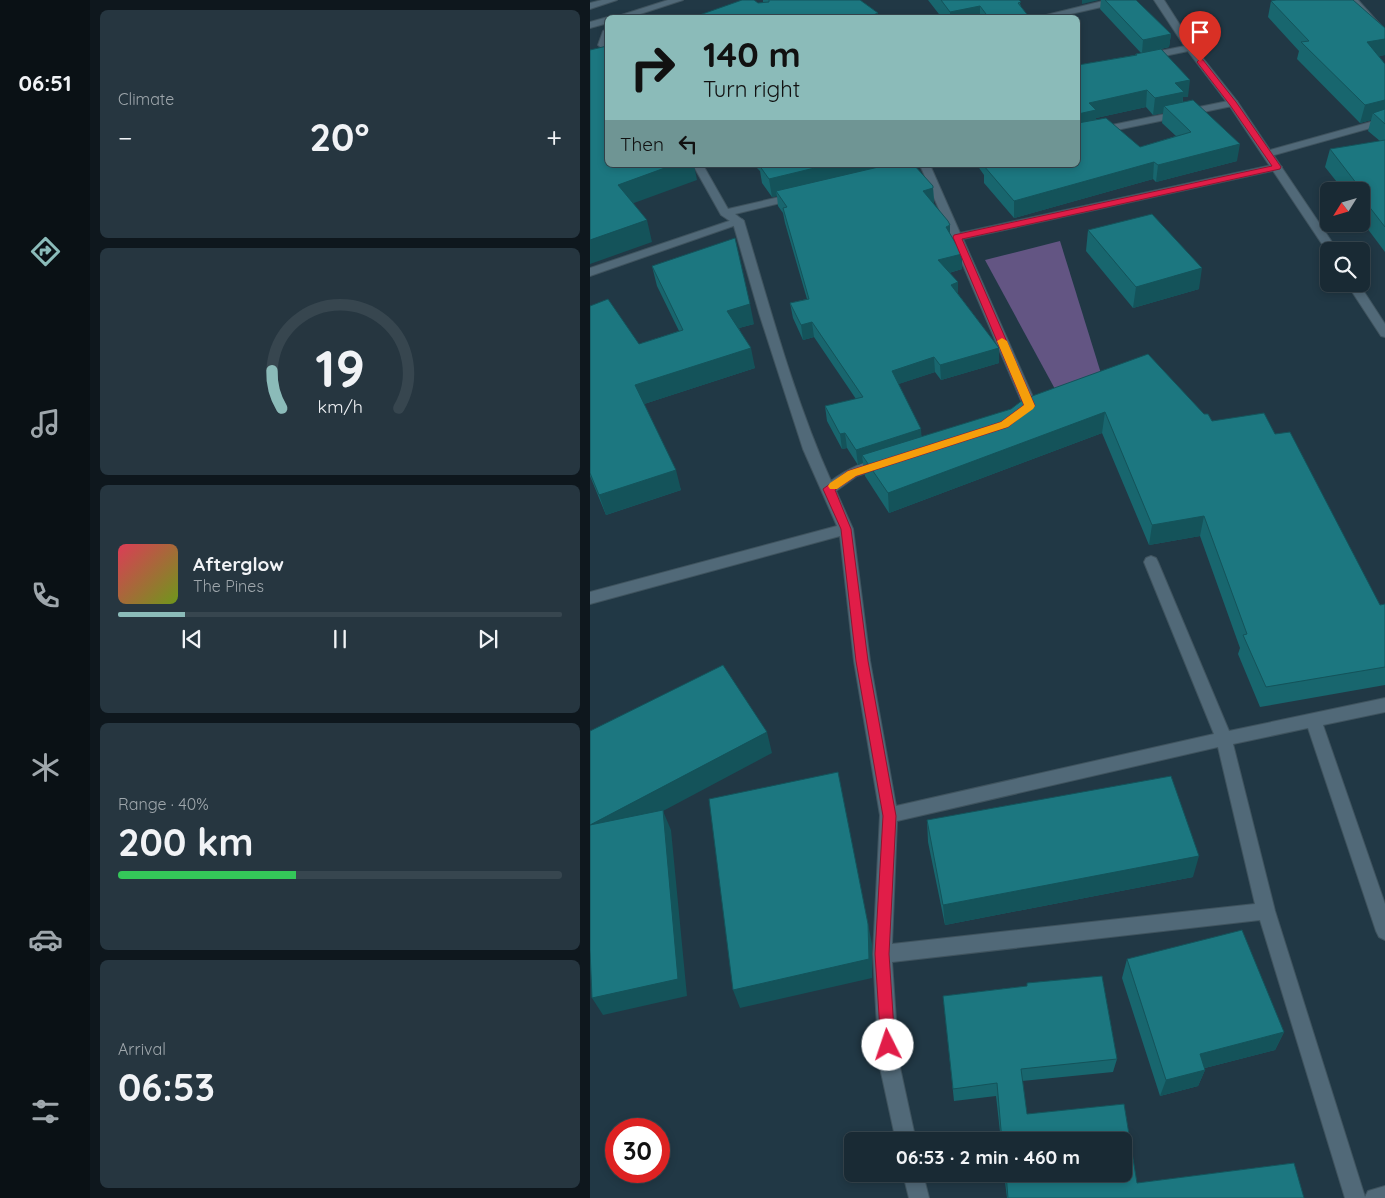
<!DOCTYPE html>
<meta charset="utf-8">
<style>
body{margin:0;font-family:Quicksand,sans-serif;background:#263640;color:#f1f3f6;height:100vh;display:flex;flex-direction:column;font-size:19px;white-space:nowrap}
*{box-sizing:border-box;margin:0}
p{font-size:16px;color:#9fa7ac}
.icon{flex:none;width:28px;height:28px;fill:none;stroke:currentColor;stroke-width:2;stroke-linecap:round;stroke-linejoin:round}
.map{position:relative;flex:1;overflow:hidden}
.panel{display:flex;flex-direction:column;gap:10px;padding:10px;background:#0e171d;width:500px}
.panel>*{flex:none}
.guide{position:absolute;left:15px;top:15px;width:475px;height:152px;border-radius:8px;box-shadow:0 2px 8px #0003,0 0 0 1px #37464f;background:#8bbbb9;color:#111;overflow:hidden}
.needle{width:32px;rotate:233deg}
.fabs{position:absolute;left:730px;top:182px;display:grid;gap:10px}
.fabs a{display:grid;place-items:center;width:50px;height:50px;border-radius:8px;background:#192a34;box-shadow:0 2px 8px #0003,0 0 0 1px #37464f;font-size:25px}
.speed{position:absolute;left:15px;top:1118px;display:flex;gap:10px;font-size:25px;font-weight:700;text-align:center}
.speed>*{display:grid;place-content:center;width:65px;height:65px;border-radius:50%;background:#192a34;box-shadow:0 2px 8px #0003,0 0 0 1px #37464f;line-height:1}
.speed .limit{border:8px solid #d22;background:#fff;color:#111}
.pin{position:absolute;display:grid;place-items:center;width:42px;height:42px;color:#fff;margin:-51px -21px;border-radius:50% 50% 50% 0;rotate:-45deg;box-shadow:0 0 5px #0007}
.pin .icon{rotate:45deg}
.me{position:absolute;width:55px;margin:-28px;rotate:356deg;stroke-linejoin:round;filter:drop-shadow(0 0 4px #0008)}
.turn{display:flex;align-items:center;gap:18px;height:105px;padding:0 15px;font-size:22px}
.turn .icon{width:65px;height:65px;stroke-width:2.5}
.turn b{display:block;font-size:35px;line-height:42px}
.then{display:flex;align-items:center;height:48px;padding:0 15px;background:#0003;gap:10px;font-size:19px}
.big{font-size:38px;font-weight:700;line-height:1.1}
.panel .tile{flex:1;display:flex;flex-direction:column;justify-content:center;gap:8px;min-width:0;padding:0 18px;border-radius:8px;background:#263640}
.panel .dial{align-items:center;gap:0}
.dial svg{height:130px;overflow:visible;fill:none;stroke:#37464f;stroke-width:7;stroke-linecap:round;text-anchor:middle}
.dial text{fill:#f1f3f6;stroke:none}
.song{display:flex;align-items:center;gap:15px}
.cover{width:60px;height:60px;border-radius:8px;background:linear-gradient(135deg,hsl(350 70% 55%),hsl(80 70% 35%))}
.played{height:5px;border-radius:2px;background:linear-gradient(90deg,#8bbbb9 15%,#37464f 15%)}
.keys{display:flex;justify-content:space-around;direction:ltr}
.heat{display:flex;justify-content:space-between;align-items:center;font-size:28px;direction:ltr}
.charge{height:8px;border-radius:4px;background:linear-gradient(90deg,#34c759 40%,#37464f 0)}
.trip{position:absolute;left:254px;top:1132px;width:288px;height:50px;border-radius:8px;background:#192a34;box-shadow:0 2px 8px #0003,0 0 0 1px #37464f;font-weight:700;line-height:50px;text-align:center}
main{display:flex;flex:1;min-height:0}
.tabs{display:flex;flex-direction:column;width:90px;justify-content:space-around;align-items:center;background:#0a1115;color:#9fa7ac}
.tabs .icon{width:35px;height:35px}
.tabs .current{color:#8bbbb9}
.tabs b{font-size:22px;color:#f1f3f6}
.map>svg:first-child{display:block}
.green{fill:#635583}
.lines{fill:none;stroke-linecap:round;stroke-linejoin:round}
.lane-casing{stroke:#3f535e;stroke-width:2}
.street-casing{stroke:#3f535e;stroke-width:2}
.secondary-casing{stroke:#3f535e;stroke-width:2}
.lane{fill:#516978;fill-rule:evenodd}
.street{fill:#516978;fill-rule:evenodd}
.secondary{fill:#516978;fill-rule:evenodd}
.wall{fill:#18666e;fill-rule:evenodd}
.shaded-wall{fill:#14535a}
.building{fill:#1c7780;stroke:#14535a}
.route{fill:#e11d48;stroke:#92132f}
.slow{fill:#f59e0b}
</style>
<main>
<nav class="tabs">
<b>06:51</b>
<svg class="icon current" aria-label="directions" viewBox="0 0 24 24"><path d="M12 3l9 9-9 9-9-9zM9 14v-3h6M13 9l2 2-2 2"/></svg>
<svg class="icon" aria-label="music" viewBox="0 0 24 24"><path d="M9 18V5l10-2v13"/><circle cx="6" cy="18" r="3"/><circle cx="16" cy="16" r="3"/></svg>
<svg class="icon" aria-label="phone" viewBox="0 0 24 24"><path d="M5 4h4l2 5-3 2q2 4 5 5l2-3 5 2v4C11 20 4 13 5 4z"/></svg>
<svg class="icon" aria-label="climate" viewBox="0 0 24 24"><path d="M12 3v18M4 7l16 10M4 17L20 7"/></svg>
<svg class="icon" aria-label="car" viewBox="0 0 24 24"><path d="M5 17H2v-5l4-1 3-4h7l3 4 3 1v5h-3M9 17h6M6 11h13"/><circle cx="7" cy="17" r="2"/><circle cx="17" cy="17" r="2"/></svg>
<svg class="icon" aria-label="filters" viewBox="0 0 24 24"><path d="M4 7h16M4 17h16"/><circle cx="9" cy="7" r="2"/><circle cx="15" cy="17" r="2"/></svg>
</nav>
<section class="panel">
<div class="tile"><p>Climate</p>
<div class="heat"><a>−</a><b class="big">20°</b><a>+</a></div>
</div>
<div class="tile dial"><svg viewBox="0 0 100 80">
<path d="M14 69A42 42 0 1 1 86 69"/>
<path d="M14 69A42 42 0 0 1 8 46" stroke="#8bbbb9"/>
<text x="50" y="56" font-size="32" font-weight="700">19</text>
<text x="50" y="72" font-size="11">km/h</text>
</svg></div>
<div class="tile">
<div class="song"><i class="cover"></i><div><b>Afterglow</b><p>The Pines</p></div></div>
<div class="played"></div>
<div class="keys"><svg class="icon" aria-label="previous" viewBox="0 0 24 24"><path d="M18 5L8 12l10 7zM5 5v14"/></svg><svg class="icon" aria-label="pause" viewBox="0 0 24 24"><path d="M8 5v14M16 5v14"/></svg><svg class="icon" aria-label="next" viewBox="0 0 24 24"><path d="M6 5l10 7-10 7zM19 5v14"/></svg></div>
</div>
<div class="tile"><p>Range · 40%</p><b class="big">200 km</b><div class="charge"></div></div>
<div class="tile"><p>Arrival</p><b class="big">06:53</b></div>
</section>
<div class="map">
<svg width="795" height="1198" viewBox="0 0 795 1198">
<rect width="100%" height="100%" fill="#213845"/>
<!-- green -->
<path class="green" d="M 470,241 L 518,396 L 478,413 L 395,260 Z"/>
<g class="lines">
<defs>
<path id="lane" d="M 148,218 L 152,219 L 154,221 L 152,223 L 0,276 L 0,268 Z"/>
<path id="street" d="M 517,0 L 534,0 L 529,3 L 463,18 L 444,18 Z
M 758,0 L 768,0 L 795,30 L 795,39 L 792,38 Z
M 18,28 L 18,53 L 8,45 L 13,31 Z
M 600,45 L 603,46 L 603,50 L 555,60 L 550,57 L 555,54 Z
M 643,100 L 647,101 L 647,105 L 488,138 L 488,132 Z
M 795,118 L 795,124 L 677,157 L 672,154 L 673,152 Z
M 687,164 L 692,167 L 691,169 L 373,239 L 447,406 L 436,415 L 426,415 L 424,412 L 433,405 L 330,165 L 340,165 L 370,233 Z
M 103,165 L 113,165 L 138,209 L 207,193 L 213,196 L 211,198 L 145,214 L 154,221 C 180,308 204,398 241,481 C 253,472 283,455 298,460 L 300,463 L 298,466 L 267,476 L 246,491 L 263,529 L 280,661 L 306,806 L 624,734 L 554,562 L 556,558 L 561,556 L 566,558 L 568,562 L 639,731 L 795,698 L 795,712 L 733,725 L 795,904 L 795,940 L 789,937 L 786,931 L 718,728 L 643,744 L 685,911 L 775,1197 L 778,1191 L 795,1186 L 795,1198 L 755,1198 L 670,920 L 302,962 L 309,1063 L 326,1141 L 306,1141 L 289,1063 L 283,954 L 290,815 L 264,661 L 250,536 L 0,604 L 0,592 L 247,526 L 213,449 L 169,313 L 143,223 L 131,215 ZM 628,747 L 665,904 L 302,944 L 307,821 Z
M 313,1174 L 333,1174 L 339,1198 L 319,1198 Z"/>
<path id="secondary" d="M 12,0 L 27,0 L 0,9 L 0,3 Z
M 78,0 L 93,0 L 38,18 L 22,18 Z
M 564,0 L 574,0 L 604,47 L 647,101 L 748,251 L 739,251 L 738,253 L 639,105 L 597,50 Z
M 18,17 L 18,23 L 0,28 L 0,22 Z
M 757,284 L 769,284 L 795,324 L 795,337 L 791,336 Z"/>
</defs>
<!-- lane casing -->
<use href="#lane" class="lane-casing"/>
<!-- street casing -->
<use href="#street" class="street-casing"/>
<!-- secondary casing -->
<use href="#secondary" class="secondary-casing"/>
<!-- lane -->
<use href="#lane" class="lane"/>
<!-- street -->
<use href="#street" class="street"/>
<!-- secondary -->
<use href="#secondary" class="secondary"/>
</g>
<!-- wall -->
<path class="wall" d="M 173,0 L 270,0 L 288,13 L 288,18 L 101,18 L 168,3 L 173,3 Z
M 338,0 L 429,0 L 431,7 L 440,18 L 352,18 Z
M 511,0 L 546,0 L 581,34 L 579,47 L 571,49 L 598,97 L 593,97 L 593,102 L 647,161 L 566,182 L 563,179 L 424,218 L 394,183 L 394,175 L 387,165 L 488,165 L 488,65 L 545,55 L 546,54 L 551,53 L 510,9 ZM 556,107 L 563,115 L 573,113 L 572,123 L 586,136 L 550,147 L 506,119 L 506,118 Z
M 681,1 L 795,28 L 795,55 L 789,56 L 795,64 L 795,252 L 771,220 L 771,191 L 754,191 L 735,167 L 740,149 L 790,141 L 778,131 L 781,120 L 770,123 L 707,59 L 709,51 L 678,17 Z
M 164,165 L 324,165 L 343,188 L 344,203 L 343,203 L 360,234 L 372,269 L 359,273 L 368,282 L 368,294 L 409,348 L 409,363 L 351,380 L 345,372 L 308,384 L 332,437 L 421,409 L 614,414 L 622,421 L 685,434 L 790,605 L 795,604 L 795,685 L 670,707 L 648,654 L 650,648 L 610,536 L 559,545 L 512,433 L 299,513 L 275,476 L 273,463 L 268,465 L 257,448 L 252,449 L 237,421 L 235,406 L 266,399 L 224,337 L 213,340 L 203,318 L 200,303 L 217,299 L 195,223 L 193,213 L 188,206 L 187,196 L 182,197 L 172,183 L 170,171 Z
M 498,230 L 609,289 L 543,308 L 496,251 Z
M 62,266 L 164,324 L 149,328 L 165,368 L 54,404 L 91,490 L 16,515 L 0,476 L 0,306 L 49,344 L 89,331 L 67,286 Z
M 337,820 L 603,877 L 355,925 L 338,842 Z
M 537,959 L 694,1032 L 685,1050 L 615,1068 L 615,1070 L 608,1086 L 570,1096 L 532,978 Z
M 512,976 L 527,1059 L 523,1072 L 432,1081 L 437,1114 L 534,1104 L 547,1183 L 704,1163 L 714,1198 L 417,1198 L 414,1174 L 532,1174 L 532,1141 L 411,1141 L 406,1096 L 364,1101 L 353,996 L 437,986 L 437,983 Z"/>
<!-- shaded-wall -->
<path class="shaded-wall" d="M 492,0 L 509,0 L 492,4 Z
M 390,6 L 390,18 L 360,18 L 360,12 Z
M 288,13 L 288,18 L 276,18 Z
M 581,34 L 579,47 L 552,53 L 553,40 Z
M 795,39 L 795,55 L 772,59 L 777,42 Z
M 600,80 L 598,97 L 593,97 L 592,109 L 574,106 L 573,113 L 563,115 L 565,98 L 585,83 Z
M 557,90 L 556,107 L 506,118 L 505,127 L 488,131 L 488,114 L 499,103 Z
M 795,100 L 795,117 L 783,113 L 781,120 L 770,123 L 775,105 Z
M 650,144 L 647,161 L 566,182 L 568,165 Z
M 564,162 L 563,179 L 424,218 L 424,201 Z
M 83,165 L 104,165 L 107,180 L 33,207 L 28,185 Z
M 237,165 L 312,165 L 186,191 L 187,196 L 182,197 L 179,179 Z
M 343,188 L 344,203 L 334,206 L 333,191 Z
M 57,220 L 62,242 L 0,264 L 0,240 Z
M 360,225 L 360,241 L 356,227 Z
M 372,254 L 372,269 L 348,276 L 348,260 Z
M 612,268 L 609,289 L 543,308 L 546,287 Z
M 368,282 L 368,298 L 361,285 Z
M 160,304 L 164,324 L 141,330 L 137,311 Z
M 222,322 L 224,337 L 213,340 L 211,325 Z
M 161,348 L 165,368 L 51,405 L 45,385 Z
M 409,348 L 409,363 L 351,380 L 350,365 Z
M 344,357 L 345,372 L 303,386 L 302,371 Z
M 515,412 L 512,433 L 299,513 L 298,493 Z
M 331,429 L 332,444 L 272,455 L 273,463 L 268,465 L 266,450 Z
M 255,433 L 257,448 L 252,449 L 250,434 Z
M 86,470 L 91,490 L 16,515 L 9,495 Z
M 614,516 L 610,536 L 559,545 L 562,525 Z
M 177,732 L 182,753 L 73,811 L 81,830 L 97,996 L 13,1015 L 2,998 L 0,825 Z
M 609,856 L 603,877 L 355,925 L 353,905 Z
M 278,924 L 282,944 L 282,978 L 150,1008 L 143,990 Z
M 694,1032 L 685,1050 L 603,1071 L 610,1054 Z
M 615,1070 L 608,1086 L 570,1096 L 576,1080 Z"/>
<!-- building -->
<path class="building" d="M 152,0 L 164,0 L 168,3 L 179,2 L 179,0 L 270,0 L 288,13 L 276,18 L 101,18 Z
M 351,0 L 429,0 L 431,2 L 428,3 L 440,18 L 399,18 L 390,6 L 360,12 Z
M 515,0 L 546,0 L 581,34 L 553,40 Z
M 686,0 L 763,0 L 795,28 L 795,39 L 777,42 L 795,64 L 795,100 L 775,105 L 711,42 L 719,41 L 681,1 Z
M 17,46 L 18,47 L 18,165 L 83,165 L 28,185 L 57,220 L 0,240 L 0,50 Z
M 571,49 L 600,80 L 585,83 L 594,92 L 565,98 L 557,90 L 499,103 L 506,110 L 488,114 L 488,123 L 516,118 L 550,147 L 601,132 L 574,106 L 603,100 L 650,144 L 568,165 L 564,162 L 424,201 L 394,166 L 398,165 L 488,165 L 488,65 L 547,55 L 546,54 Z
M 795,109 L 795,124 L 783,113 Z
M 795,140 L 795,227 L 771,196 L 771,191 L 768,191 L 766,189 L 770,188 L 740,149 Z
M 169,165 L 237,165 L 179,179 Z
M 297,165 L 324,165 L 343,186 L 343,188 L 333,191 L 358,221 L 360,225 L 356,227 L 372,254 L 348,260 L 368,282 L 361,285 L 409,348 L 350,365 L 344,357 L 302,371 L 331,429 L 266,450 L 255,433 L 250,434 L 235,406 L 273,397 L 222,322 L 211,325 L 200,303 L 219,299 L 193,208 L 197,207 L 186,191 Z
M 562,214 L 612,268 L 546,287 L 498,230 Z
M 145,238 L 160,304 L 137,311 L 161,348 L 45,385 L 86,470 L 9,495 L 0,473 L 0,306 L 18,299 L 49,344 L 93,330 L 62,266 Z
M 558,354 L 614,414 L 618,414 L 622,421 L 674,413 L 685,434 L 700,432 L 790,605 L 795,604 L 795,667 L 676,687 L 653,635 L 657,634 L 614,516 L 562,525 L 515,412 L 298,493 L 272,455 L 421,409 L 434,399 Z
M 133,665 L 177,732 L 0,825 L 0,731 Z
M 248,772 L 278,924 L 279,959 L 143,990 L 119,799 Z
M 581,776 L 609,856 L 353,905 L 337,820 Z
M 73,810 L 88,979 L 2,998 L 0,950 L 0,825 Z
M 652,930 L 694,1032 L 610,1054 L 615,1070 L 576,1080 L 537,959 Z
M 512,976 L 527,1059 L 431,1069 L 437,1114 L 534,1104 L 547,1183 L 704,1163 L 714,1198 L 418,1198 L 416,1174 L 532,1174 L 532,1141 L 412,1141 L 407,1083 L 363,1089 L 353,996 L 437,986 L 437,983 Z"/>
<!-- route -->
<path class="route" d="M 610,59 L 613,60 L 646,102 L 691,167 L 690,169 L 372,239 L 445,406 L 418,427 L 266,476 L 245,490 L 261,529 L 278,661 L 306,816 L 299,954 L 305,1045 L 303,1050 L 298,1052 L 293,1050 L 291,1045 L 285,954 L 293,816 L 266,661 L 251,529 L 233,489 L 258,471 L 411,422 L 434,405 L 363,237 L 364,235 L 682,166 L 640,105 L 607,62 Z"/>
<!-- slow -->
<path class="slow" d="M 412,338 L 417,341 L 445,406 L 443,409 L 418,427 L 266,476 L 247,489 L 240,489 L 238,486 L 240,483 L 258,471 L 411,422 L 434,405 L 407,341 Z"/>
</svg>
<div class="fabs">
<a><svg class="needle" viewBox="-14 -14 28 28"><path d="M0-13l5 13h-10z" fill="#e53935"/><path d="M0 13l5-13h-10z" fill="#9fa7ac"/></svg></a>
<a><svg class="icon" aria-label="search" viewBox="0 0 24 24"><circle cx="10" cy="10" r="6"/><path d="M15 15l6 6"/></svg></a>
</div>
<div class="speed"><div class="limit">30</div></div>
<div class="pin" style="left:610px;top:62px;background:#d93025"><svg class="icon" aria-label="arrive" viewBox="0 0 24 24"><path d="M6 21V4h12l-3 4 3 4H6"/></svg></div>
<svg class="me" style="left:298px;top:1045px" viewBox="-20 -20 40 40"><circle r="19" fill="#fff"/><path d="M0-13L10 11 0 6-10 11z" fill="#e11d48"/></svg>
<div class="trip">06:53 · 2 min · 460 m</div>
<div class="guide">
<div class="turn"><svg class="icon" aria-label="right" viewBox="0 0 24 24"><path d="M7 20v-9h11M14 6l5 5-5 5"/></svg><div><b>140 m</b>Turn right</div></div>
<div class="then">Then<svg class="icon" aria-label="left" viewBox="0 0 24 24"><path d="M17 20v-9H6M10 6l-5 5 5 5"/></svg></div>
</div>
</div>
</main>
